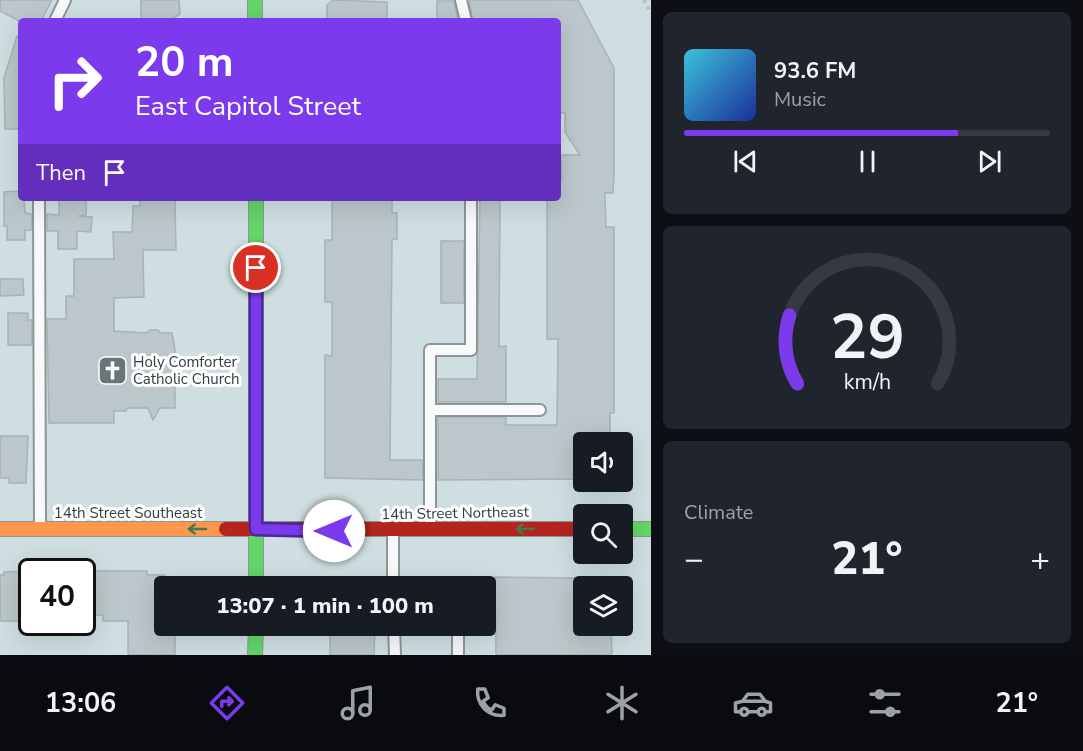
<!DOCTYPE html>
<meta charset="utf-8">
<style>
body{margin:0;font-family:"Nunito Sans",sans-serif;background:#20242c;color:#f1f3f6;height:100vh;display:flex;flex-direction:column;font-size:22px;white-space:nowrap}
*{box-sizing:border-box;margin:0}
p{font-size:20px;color:#9ea1a6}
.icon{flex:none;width:33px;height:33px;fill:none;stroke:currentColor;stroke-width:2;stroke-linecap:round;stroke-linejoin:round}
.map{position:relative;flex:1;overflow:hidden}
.panel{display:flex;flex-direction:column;gap:12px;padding:12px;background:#0d0f14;width:432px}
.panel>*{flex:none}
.banner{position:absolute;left:18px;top:18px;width:543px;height:183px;border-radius:6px;box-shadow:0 6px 24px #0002;background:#7c3aed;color:#fff;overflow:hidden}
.tools{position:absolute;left:573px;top:432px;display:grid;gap:12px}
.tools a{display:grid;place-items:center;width:60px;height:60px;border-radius:6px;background:#171b24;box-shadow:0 6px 24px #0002;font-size:30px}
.speed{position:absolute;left:18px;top:558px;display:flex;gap:12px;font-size:30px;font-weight:700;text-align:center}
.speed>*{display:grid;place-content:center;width:78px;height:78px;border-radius:50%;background:#171b24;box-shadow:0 6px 24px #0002;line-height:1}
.speed .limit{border:3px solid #111;border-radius:9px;background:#fff;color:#111}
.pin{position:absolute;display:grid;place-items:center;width:51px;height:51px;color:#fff;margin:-26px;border:3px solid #fff;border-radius:50%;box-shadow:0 2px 6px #0007}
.me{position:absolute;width:66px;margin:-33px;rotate:270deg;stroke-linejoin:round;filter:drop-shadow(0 0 4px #0008)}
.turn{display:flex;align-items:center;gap:21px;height:126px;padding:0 18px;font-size:27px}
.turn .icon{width:78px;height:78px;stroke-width:2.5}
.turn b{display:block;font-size:42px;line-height:51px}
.then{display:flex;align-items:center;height:57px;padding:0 18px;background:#0003;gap:12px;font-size:22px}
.big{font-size:45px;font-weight:800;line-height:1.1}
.panel .tile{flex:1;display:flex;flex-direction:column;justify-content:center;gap:9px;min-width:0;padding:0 21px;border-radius:9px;background:#20242c}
.panel .dial{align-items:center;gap:0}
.dial svg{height:156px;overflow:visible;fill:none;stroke:#363941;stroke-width:7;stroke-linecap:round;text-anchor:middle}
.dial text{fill:#f1f3f6;stroke:none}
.song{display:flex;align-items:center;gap:18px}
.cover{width:72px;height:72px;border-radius:9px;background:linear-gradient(135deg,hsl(190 70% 55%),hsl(230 70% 35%))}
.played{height:6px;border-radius:3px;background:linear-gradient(90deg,#7c3aed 75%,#363941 75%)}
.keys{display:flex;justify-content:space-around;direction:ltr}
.heat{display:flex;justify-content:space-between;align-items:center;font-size:33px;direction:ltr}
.trip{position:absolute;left:154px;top:576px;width:342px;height:60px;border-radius:6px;background:#171b24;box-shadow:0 6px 24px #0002;font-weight:800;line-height:60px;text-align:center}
.tab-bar{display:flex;height:96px;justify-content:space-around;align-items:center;background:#090b0e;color:#9ea1a6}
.tab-bar .icon{width:42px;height:42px}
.tab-bar .selected{color:#7c3aed}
.tab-bar b{font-size:27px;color:#f1f3f6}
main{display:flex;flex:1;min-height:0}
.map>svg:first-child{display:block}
.building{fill:#bbc7ca;stroke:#a7b3b6;stroke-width:1.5}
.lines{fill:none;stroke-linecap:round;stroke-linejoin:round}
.lane-casing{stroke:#8a9698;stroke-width:14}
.fast-casing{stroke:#8a9698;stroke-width:16}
.slow-casing{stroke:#8a9698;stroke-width:16}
.jam-casing{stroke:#8a9698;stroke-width:16}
.path{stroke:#b9bfc0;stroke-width:4;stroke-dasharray:3 4.5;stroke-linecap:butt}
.lane{stroke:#f8fafa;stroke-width:10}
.fast{stroke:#63d668;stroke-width:14}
.slow{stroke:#ff974d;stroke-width:14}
.jam{stroke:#b3261e;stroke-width:14}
.oneway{stroke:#457a4f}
.route-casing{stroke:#51269a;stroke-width:15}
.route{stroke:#7c3aed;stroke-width:10}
.labels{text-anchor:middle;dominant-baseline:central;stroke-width:6;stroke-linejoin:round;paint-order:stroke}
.poi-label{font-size:15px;fill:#313d3e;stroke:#fff;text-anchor:start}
.street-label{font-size:15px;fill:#313d3e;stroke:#fff}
</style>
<main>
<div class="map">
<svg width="651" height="655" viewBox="0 0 651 655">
<rect width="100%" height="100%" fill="#cfdfe1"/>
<!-- building -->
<path class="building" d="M 0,0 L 52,0 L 41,21 L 19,21 L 0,11 Z
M 141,0 L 179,0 L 180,14 L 169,21 L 141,21 Z
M 333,0 L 387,2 L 387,21 L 327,21 L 327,5 Z
M 469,0 L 578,0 L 614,68 L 614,176 L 613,193 L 605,193 L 606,227 L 614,227 L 614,413 L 610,413 L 610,442 L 584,442 L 584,479 L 438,480 L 438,417 L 506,417 L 506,425 L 557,425 L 558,339 L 547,339 L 547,198 L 558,198 L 558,181 L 562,181 L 561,155 L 580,155 L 565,132 L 565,113 L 558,113 L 558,21 L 473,21 Z
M 437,1 L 454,1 L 458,21 L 437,21 Z
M 17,36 L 21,36 L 21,129 L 5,129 L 4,78 Z
M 21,191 L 21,198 L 24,198 L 25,213 L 32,214 L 32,230 L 25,230 L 25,240 L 7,240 L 7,226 L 4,226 L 4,192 Z
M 140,198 L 175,198 L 176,250 L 143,250 L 144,297 L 114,298 L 114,331 L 147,333 L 150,330 L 158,330 L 161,333 L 172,333 L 175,349 L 175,408 L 160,408 L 153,420 L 148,408 L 127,408 L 126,411 L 114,411 L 114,423 L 49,423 L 47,319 L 66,319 L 66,296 L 74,296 L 74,259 L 114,259 L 113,232 L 132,232 L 133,206 L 140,206 Z
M 332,198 L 392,198 L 392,213 L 397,213 L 397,239 L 392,239 L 390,460 L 423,460 L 423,480 L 325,478 L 325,355 L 332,356 L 332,302 L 325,302 L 325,240 L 332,240 Z
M 480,198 L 500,198 L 499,347 L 506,346 L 506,402 L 438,402 L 438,379 L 477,379 Z
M 59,199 L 86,199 L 86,215 L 78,216 L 92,217 L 91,232 L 77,231 L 77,249 L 58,249 L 58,231 L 47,231 L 47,214 L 59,215 Z
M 441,241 L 464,241 L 464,303 L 441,303 Z
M 0,279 L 23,279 L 24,295 L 0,296 Z
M 8,313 L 28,313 L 28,320 L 32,320 L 32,345 L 8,345 Z
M 0,436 L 28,436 L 26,483 L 9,483 L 9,478 L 0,478 Z
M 82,571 L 147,571 L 147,575 L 165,575 L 165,626 L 175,626 L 175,655 L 128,655 L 128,621 L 103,621 L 103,615 L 95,615 L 95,611 L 82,611 Z
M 4,572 L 32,571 L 32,621 L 0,621 L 0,575 L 4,575 Z
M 495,577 L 584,578 L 584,626 L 611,626 L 612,655 L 496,655 Z
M 330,626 L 375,626 L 374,655 L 330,655 Z"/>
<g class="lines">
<defs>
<path id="lane" d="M 461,0 L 466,21
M 55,21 L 65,0
M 39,198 L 40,528
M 471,198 L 471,350 L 430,350 L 430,410 L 540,410
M 430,410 L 430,527
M 393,531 L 393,586
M 394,626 L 395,655
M 458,655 L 458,626"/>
<path id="fast" d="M 255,0 L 255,21
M 256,198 L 256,586
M 622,529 L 651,529
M 255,655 L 256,626"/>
<path id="slow" d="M 0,529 L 226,529"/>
<path id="jam" d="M 226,529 L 584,529"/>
</defs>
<!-- lane casing -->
<use href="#lane" class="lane-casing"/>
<!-- fast casing -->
<use href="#fast" class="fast-casing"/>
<!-- slow casing -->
<use href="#slow" class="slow-casing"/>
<!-- jam casing -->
<use href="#jam" class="jam-casing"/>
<!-- path -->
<path class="path" d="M 644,0 L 651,14"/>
<!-- lane -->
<use href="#lane" class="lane"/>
<!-- fast -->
<use href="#fast" class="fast"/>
<!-- slow -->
<use href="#slow" class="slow"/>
<!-- jam -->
<use href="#jam" class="jam"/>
</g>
<!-- one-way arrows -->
<defs><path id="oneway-shaft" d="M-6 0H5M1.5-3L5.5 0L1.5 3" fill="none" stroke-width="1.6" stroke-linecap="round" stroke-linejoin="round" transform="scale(1.5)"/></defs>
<g class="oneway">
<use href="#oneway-shaft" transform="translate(197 529) rotate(180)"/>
<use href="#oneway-shaft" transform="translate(525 529) rotate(179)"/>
</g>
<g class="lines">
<defs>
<path id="route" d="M 256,268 L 256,529 L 334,531"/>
</defs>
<!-- route casing -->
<use href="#route" class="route-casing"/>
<!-- route -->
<use href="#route" class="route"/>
</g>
<!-- icons -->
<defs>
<symbol id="church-square" viewBox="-11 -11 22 22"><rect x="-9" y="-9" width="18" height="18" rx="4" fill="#687677" stroke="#fff"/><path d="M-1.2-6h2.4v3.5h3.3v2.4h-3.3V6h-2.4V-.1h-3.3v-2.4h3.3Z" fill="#fff"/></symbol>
</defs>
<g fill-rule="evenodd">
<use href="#church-square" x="96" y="354" width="33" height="33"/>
</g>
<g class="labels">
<!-- poi labels -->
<g class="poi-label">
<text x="133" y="362">Holy Comforter<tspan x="133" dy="17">Catholic Church</tspan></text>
</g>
<!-- street labels -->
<g class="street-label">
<text x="128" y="513">14th Street Southeast</text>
<text transform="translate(455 513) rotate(-1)">14th Street Northeast</text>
</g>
</g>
</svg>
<div class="tools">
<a><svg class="icon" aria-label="sound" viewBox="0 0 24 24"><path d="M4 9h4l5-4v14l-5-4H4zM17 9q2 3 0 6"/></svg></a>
<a><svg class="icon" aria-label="search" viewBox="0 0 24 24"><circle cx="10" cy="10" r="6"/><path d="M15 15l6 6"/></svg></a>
<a><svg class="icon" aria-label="layers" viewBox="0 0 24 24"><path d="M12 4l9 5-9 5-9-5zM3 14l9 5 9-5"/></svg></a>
</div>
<div class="speed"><div class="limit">40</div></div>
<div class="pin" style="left:256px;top:268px;background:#d93025"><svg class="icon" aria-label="arrive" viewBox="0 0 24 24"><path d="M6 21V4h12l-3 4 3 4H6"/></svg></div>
<svg class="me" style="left:334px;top:531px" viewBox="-20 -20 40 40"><circle r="19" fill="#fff"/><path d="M0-13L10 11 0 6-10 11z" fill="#7c3aed"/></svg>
<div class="trip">13:07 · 1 min · 100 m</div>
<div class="banner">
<div class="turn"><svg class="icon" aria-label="right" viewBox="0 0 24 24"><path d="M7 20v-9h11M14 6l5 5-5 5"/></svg><div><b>20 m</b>East Capitol Street</div></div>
<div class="then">Then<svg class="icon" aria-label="arrive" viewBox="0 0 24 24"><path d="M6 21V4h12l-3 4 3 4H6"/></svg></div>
</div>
</div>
<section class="panel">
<div class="tile">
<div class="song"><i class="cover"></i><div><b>93.6 FM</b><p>Music</p></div></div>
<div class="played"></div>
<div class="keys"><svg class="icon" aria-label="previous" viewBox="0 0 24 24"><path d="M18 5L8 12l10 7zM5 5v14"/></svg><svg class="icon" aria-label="pause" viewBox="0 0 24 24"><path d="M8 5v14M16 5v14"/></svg><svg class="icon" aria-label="next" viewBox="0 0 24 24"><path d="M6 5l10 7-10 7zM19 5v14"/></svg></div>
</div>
<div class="tile dial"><svg viewBox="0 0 100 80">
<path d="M14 69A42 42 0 1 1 86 69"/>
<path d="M14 69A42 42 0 0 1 10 34" stroke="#7c3aed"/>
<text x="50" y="56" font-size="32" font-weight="700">29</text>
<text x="50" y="72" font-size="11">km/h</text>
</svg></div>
<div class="tile"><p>Climate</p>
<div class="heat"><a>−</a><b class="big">21°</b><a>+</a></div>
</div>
</section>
</main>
<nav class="tab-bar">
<b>13:06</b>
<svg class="icon selected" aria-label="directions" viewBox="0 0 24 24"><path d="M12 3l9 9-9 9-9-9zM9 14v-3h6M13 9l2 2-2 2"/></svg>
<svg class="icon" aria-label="music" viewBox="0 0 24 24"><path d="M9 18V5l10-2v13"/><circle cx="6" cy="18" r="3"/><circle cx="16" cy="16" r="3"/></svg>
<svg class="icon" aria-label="phone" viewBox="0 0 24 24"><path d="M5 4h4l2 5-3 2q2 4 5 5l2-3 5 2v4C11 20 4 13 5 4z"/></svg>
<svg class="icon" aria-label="climate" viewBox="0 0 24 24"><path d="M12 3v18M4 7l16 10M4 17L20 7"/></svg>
<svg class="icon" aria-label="car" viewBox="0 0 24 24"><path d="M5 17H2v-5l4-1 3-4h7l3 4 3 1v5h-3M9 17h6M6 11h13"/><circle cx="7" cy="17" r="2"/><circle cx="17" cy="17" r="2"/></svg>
<svg class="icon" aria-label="filters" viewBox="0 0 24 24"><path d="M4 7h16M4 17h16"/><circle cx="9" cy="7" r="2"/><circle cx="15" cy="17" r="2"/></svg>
<b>21°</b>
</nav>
